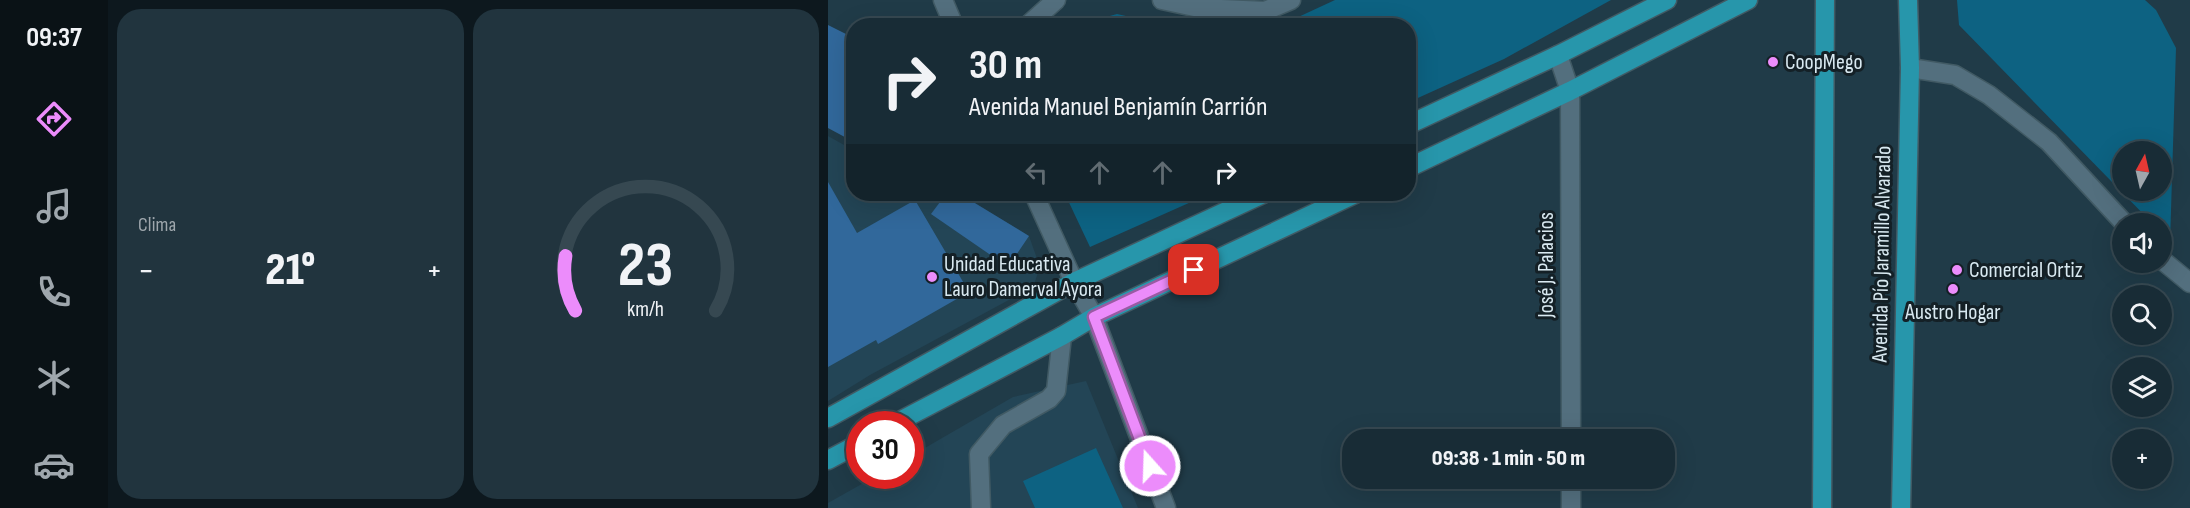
<!DOCTYPE html>
<html lang="es">
<meta charset="utf-8">
<style>
body{margin:0;font-family:"Sofia Sans Condensed",sans-serif;background:#21343e;color:#f1f3f6;height:100vh;display:flex;flex-direction:column;font-size:22px;white-space:nowrap}
*{box-sizing:border-box;margin:0}
p{font-size:20px;color:#9fa7ad}
.icon{flex:none;width:33px;height:33px;fill:none;stroke:currentColor;stroke-width:2;stroke-linecap:round;stroke-linejoin:round}
.map{position:relative;flex:1;overflow:hidden}
.panel{display:flex;flex-direction:column;gap:9px;padding:9px;background:#0d181e;width:720px}
.panel>*{flex:none}
.guide{position:absolute;left:18px;top:18px;width:570px;height:183px;border-radius:24px;box-shadow:0 6px 24px #0002,0 0 0 2px #364851;background:#182c36;color:#f1f3f6;overflow:hidden}
.needle{width:39px;rotate:8deg}
.buttons{position:absolute;left:1284px;top:141px;display:grid;gap:12px}
.buttons a{display:grid;place-items:center;width:60px;height:60px;border-radius:50%;background:#182c36;box-shadow:0 6px 24px #0002,0 0 0 2px #364851;font-size:30px}
.speed{position:absolute;left:18px;top:411px;display:flex;gap:12px;font-size:30px;font-weight:700;text-align:center}
.speed>*{display:grid;place-content:center;width:78px;height:78px;border-radius:50%;background:#182c36;box-shadow:0 6px 24px #0002,0 0 0 2px #364851;line-height:1}
.speed .limit{border:9px solid #d22;background:#fff;color:#111}
.pin{position:absolute;display:grid;place-items:center;width:51px;height:51px;color:#fff;margin:-26px;border-radius:12px;box-shadow:0 3px 9px #0006}
.me{position:absolute;width:66px;margin:-33px;rotate:340deg;stroke-linejoin:round;filter:drop-shadow(0 0 4px #0008)}
.turn{display:flex;align-items:center;gap:21px;height:126px;padding:0 24px;font-size:27px}
.turn .icon{width:78px;height:78px;stroke-width:2.5}
.turn b{display:block;font-size:42px;line-height:51px}
.lanes{display:flex;align-items:center;height:57px;padding:0 24px;background:#0003;justify-content:center;gap:30px;direction:ltr}
.lanes .off{opacity:.35}
.big{font-size:45px;font-weight:800;line-height:1.1}
.panel .tile{flex:1;display:flex;flex-direction:column;justify-content:center;gap:9px;min-width:0;padding:0 21px;border-radius:24px;background:#21343e}
.panel .dial{align-items:center;gap:0}
.dial svg{height:156px;overflow:visible;fill:none;stroke:#364851;stroke-width:7;stroke-linecap:round;text-anchor:middle}
.dial text{fill:#f1f3f6;stroke:none}
.heat{display:flex;justify-content:space-between;align-items:center;font-size:33px;direction:ltr}
.panel .tiles{flex:1;display:grid;gap:9px;grid-template-columns:repeat(2,1fr)}
.trip{position:absolute;left:514px;top:429px;width:333px;height:60px;border-radius:24px;background:#182c36;box-shadow:0 6px 24px #0002,0 0 0 2px #364851;font-weight:800;line-height:60px;text-align:center}
main{display:flex;flex:1;min-height:0}
.dock{display:flex;flex-direction:column;width:108px;justify-content:space-around;align-items:center;background:#0a1216;color:#9fa7ad}
.dock .icon{width:42px;height:42px}
.dock .on{color:#ec8cfb}
.dock b{font-size:27px;color:#f1f3f6}
.map>svg:first-child{display:block}
.built{fill:#234556}
.green{fill:#0d6282;fill-rule:evenodd}
.building{fill:#31689b}
.lines{fill:none;stroke-linecap:round;stroke-linejoin:round}
.minor-casing{stroke:#415a64;stroke-width:21}
.major-casing{stroke:#415a64;stroke-width:21}
.minor{stroke:#536f7e;stroke-width:18}
.major{stroke:#2796ab;stroke-width:18}
.route-casing{stroke:#995ba3;stroke-width:15}
.route{stroke:#ec8cfb;stroke-width:10}
.poi-dot{fill:#ec8cfb;stroke:#142026;stroke-width:2}
.labels{text-anchor:middle;dominant-baseline:central;stroke-width:6;stroke-linejoin:round;paint-order:stroke}
.poi-label{font-size:22px;fill:#d9e9f1;stroke:#142026;text-anchor:start}
.street-label{font-size:22px;fill:#d9e9f1;stroke:#142026}
</style>
<main>
<nav class="dock">
<b>09:37</b>
<svg class="icon on" aria-label="directions" viewBox="0 0 24 24"><path d="M12 3l9 9-9 9-9-9zM9 14v-3h6M13 9l2 2-2 2"/></svg>
<svg class="icon" aria-label="music" viewBox="0 0 24 24"><path d="M9 18V5l10-2v13"/><circle cx="6" cy="18" r="3"/><circle cx="16" cy="16" r="3"/></svg>
<svg class="icon" aria-label="phone" viewBox="0 0 24 24"><path d="M5 4h4l2 5-3 2q2 4 5 5l2-3 5 2v4C11 20 4 13 5 4z"/></svg>
<svg class="icon" aria-label="climate" viewBox="0 0 24 24"><path d="M12 3v18M4 7l16 10M4 17L20 7"/></svg>
<svg class="icon" aria-label="car" viewBox="0 0 24 24"><path d="M5 17H2v-5l4-1 3-4h7l3 4 3 1v5h-3M9 17h6M6 11h13"/><circle cx="7" cy="17" r="2"/><circle cx="17" cy="17" r="2"/></svg>
</nav>
<section class="panel">
<div class="tiles">
<div class="tile"><p>Clima</p>
<div class="heat"><a>−</a><b class="big">21°</b><a>+</a></div>
</div>
<div class="tile dial"><svg viewBox="0 0 100 80">
<path d="M14 69A42 42 0 1 1 86 69"/>
<path d="M14 69A42 42 0 0 1 9 41" stroke="#ec8cfb"/>
<text x="50" y="56" font-size="32" font-weight="700">23</text>
<text x="50" y="72" font-size="11">km/h</text>
</svg></div>
</div>
</section>
<div class="map">
<svg width="1362" height="508" viewBox="0 0 1362 508">
<rect width="100%" height="100%" fill="#203b48"/>
<!-- built -->
<path class="built" d="M 0,136 L 25,150 L 26,194 L 132,194 L 201,236 L 212,267 L 205,287 L 42,375 L 0,401 Z
M 258,381 L 310,508 L 0,508 L 0,503 L 48,476 L 82,476 L 83,456 L 185,397 Z"/>
<!-- green -->
<path class="green" d="M 507,0 L 783,0 L 676,59 L 581,102 L 580,26 L 453,25 Z
M 1129,0 L 1317,0 L 1328,10 L 1348,48 L 1342,243 L 1334,233 L 1334,224 L 1324,223 L 1131,25 ZM 1294,152 L 1334,152 L 1334,190 L 1294,190 Z
M 289,14 L 338,25 L 249,25 Z
M 237,194 L 381,194 L 262,247 Z
M 268,448 L 295,508 L 207,508 L 195,481 Z"/>
<!-- building -->
<path class="building" d="M 0,25 L 26,38 L 26,142 L 0,128 Z
M 0,182 L 29,233 L 87,200 L 141,292 L 50,344 L 48,340 L 0,367 Z
M 118,194 L 132,194 L 201,236 L 180,267 L 103,214 Z"/>
<g class="lines">
<defs>
<path id="minor" d="M 115,0 L 126,26
M 334,0 L 371,8 L 437,11 L 463,0
M 199,26 L 228,0
M 730,55 L 742,91 L 743,440
M 1082,68 L 1127,75 L 1161,95 L 1221,142 L 1297,224
M 206,194 L 246,282 L 266,317 L 338,508
M 1334,260 L 1362,283
M 743,478 L 743,508
M 153,508 L 151,454 L 175,425 L 221,399 L 228,391 L 234,336"/>
<path id="major" d="M 580,125 L 730,55 L 839,0
M 580,168 L 742,91 L 920,0
M 0,418 L 246,282 L 435,194
M 66,424 L 234,336 L 266,317 L 527,194
M 0,460 L 32,443
M 994,508 L 997,0
M 1073,508 L 1082,68 L 1080,0"/>
</defs>
<!-- minor casing -->
<use href="#minor" class="minor-casing"/>
<!-- major casing -->
<use href="#major" class="major-casing"/>
<!-- minor -->
<use href="#minor" class="minor"/>
<!-- major -->
<use href="#major" class="major"/>
</g>
<g class="lines">
<defs>
<path id="route" d="M 322,466 L 266,317 L 366,270"/>
</defs>
<!-- route casing -->
<use href="#route" class="route-casing"/>
<!-- route -->
<use href="#route" class="route"/>
</g>
<!-- markers -->
<g class="poi-dot">
<circle cx="945" cy="62" r="6"/>
<circle cx="1129" cy="270" r="6"/>
<circle cx="104" cy="277" r="6"/>
<circle cx="1125" cy="289" r="6"/>
</g>
<g class="labels">
<!-- poi labels -->
<g class="poi-label">
<text x="957" y="62">CoopMego</text>
<text x="116" y="264">Unidad Educativa<tspan x="116" dy="25">Lauro Damerval Ayora</tspan></text>
<text x="1141" y="270">Comercial Ortiz</text>
<text x="1125" y="312" text-anchor="middle">Austro Hogar</text>
</g>
<!-- street labels -->
<g class="street-label">
<text transform="translate(1054 254) rotate(-89)">Avenida Pío Jaramillo Alvarado</text>
<text transform="translate(718 265) rotate(-90)">José J. Palacios</text>
</g>
</g>
</svg>
<div class="buttons">
<a><svg class="needle" viewBox="-14 -14 28 28"><path d="M0-13l5 13h-10z" fill="#e53935"/><path d="M0 13l5-13h-10z" fill="#9fa7ad"/></svg></a>
<a><svg class="icon" aria-label="sound" viewBox="0 0 24 24"><path d="M4 9h4l5-4v14l-5-4H4zM17 9q2 3 0 6"/></svg></a>
<a><svg class="icon" aria-label="search" viewBox="0 0 24 24"><circle cx="10" cy="10" r="6"/><path d="M15 15l6 6"/></svg></a>
<a><svg class="icon" aria-label="layers" viewBox="0 0 24 24"><path d="M12 4l9 5-9 5-9-5zM3 14l9 5 9-5"/></svg></a>
<a>+</a>
</div>
<div class="speed"><div class="limit">30</div></div>
<div class="pin" style="left:366px;top:270px;background:#d93025"><svg class="icon" aria-label="arrive" viewBox="0 0 24 24"><path d="M6 21V4h12l-3 4 3 4H6"/></svg></div>
<svg class="me" style="left:322px;top:466px" viewBox="-20 -20 40 40"><circle r="17" fill="#ec8cfb" stroke="#fff" stroke-width="3"/><path d="M0-11L8 9 0 5-8 9z" fill="#fff"/></svg>
<div class="trip">09:38 · 1 min · 50 m</div>
<div class="guide">
<div class="turn"><svg class="icon" aria-label="right" viewBox="0 0 24 24"><path d="M7 20v-9h11M14 6l5 5-5 5"/></svg><div><b>30 m</b>Avenida Manuel Benjamín Carrión</div></div>
<div class="lanes"><svg class="icon off" aria-label="left" viewBox="0 0 24 24"><path d="M17 20v-9H6M10 6l-5 5 5 5"/></svg><svg class="icon off" aria-label="ahead" viewBox="0 0 24 24"><path d="M12 20V5M6 11l6-6 6 6"/></svg><svg class="icon off" aria-label="ahead" viewBox="0 0 24 24"><path d="M12 20V5M6 11l6-6 6 6"/></svg><svg class="icon" aria-label="right" viewBox="0 0 24 24"><path d="M7 20v-9h11M14 6l5 5-5 5"/></svg></div>
</div>
</div>
</main>
